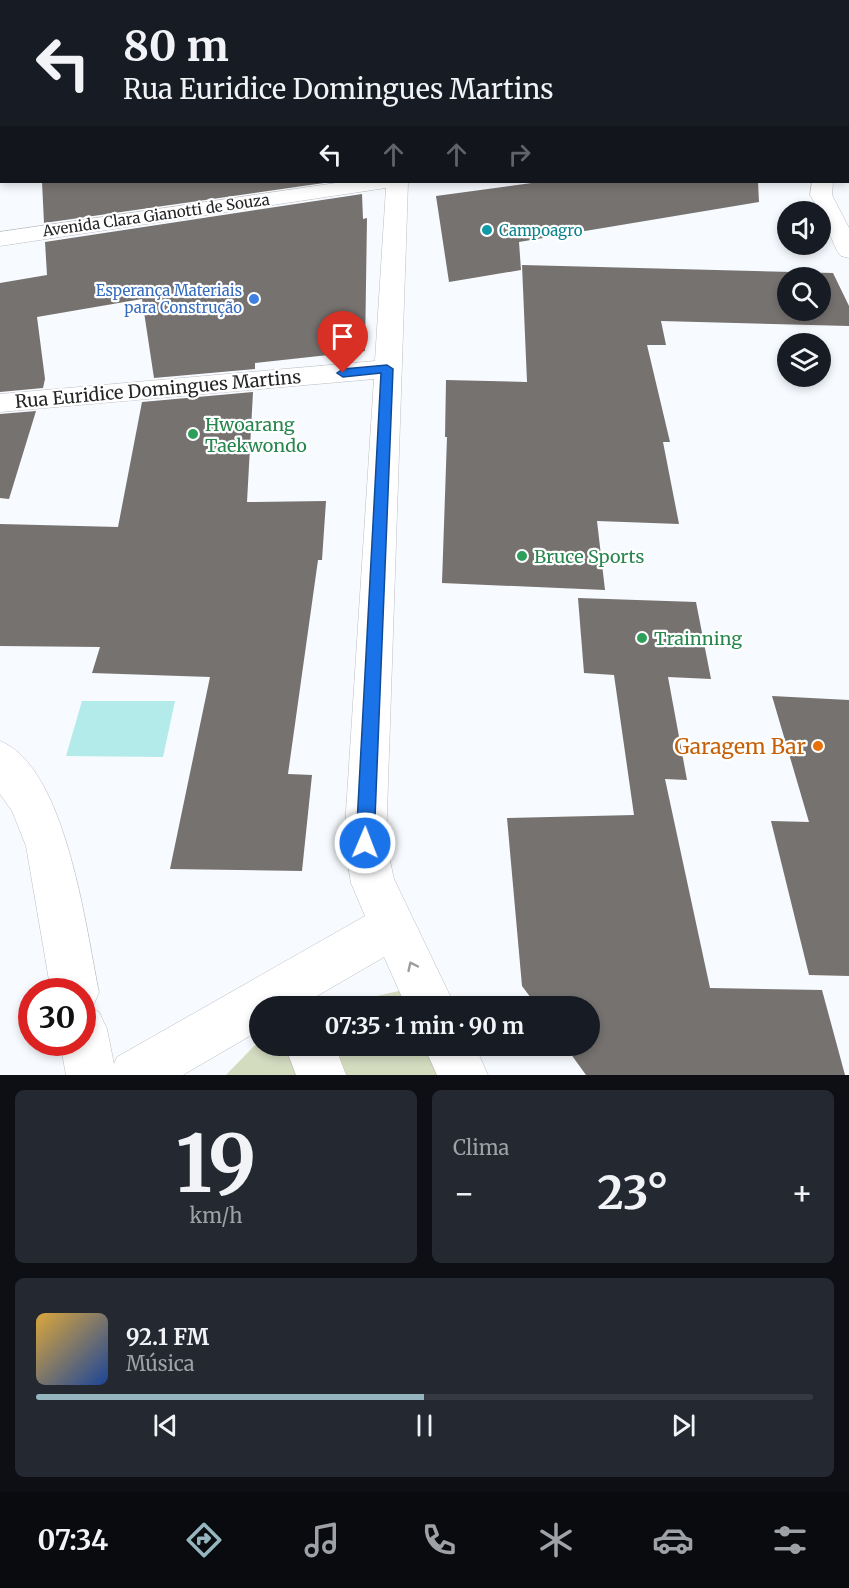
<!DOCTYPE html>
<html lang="pt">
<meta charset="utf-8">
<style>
body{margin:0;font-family:Merriweather,serif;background:#242831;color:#f1f3f6;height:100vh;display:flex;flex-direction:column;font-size:22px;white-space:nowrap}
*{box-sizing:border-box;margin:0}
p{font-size:20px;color:#9ea1a6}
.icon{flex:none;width:33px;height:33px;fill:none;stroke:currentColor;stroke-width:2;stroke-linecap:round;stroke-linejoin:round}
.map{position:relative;height:1075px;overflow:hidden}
.panel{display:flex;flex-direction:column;gap:15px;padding:15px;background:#0d0f14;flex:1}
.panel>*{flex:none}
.banner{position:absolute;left:0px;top:0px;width:849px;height:183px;box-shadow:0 3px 9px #0003;background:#171b24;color:#f1f3f6;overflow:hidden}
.controls{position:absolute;left:777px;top:201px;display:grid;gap:12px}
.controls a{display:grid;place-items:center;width:54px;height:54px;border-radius:50%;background:#171b24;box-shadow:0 3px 9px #0003;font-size:30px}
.speed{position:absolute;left:18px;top:978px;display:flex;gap:12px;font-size:30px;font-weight:700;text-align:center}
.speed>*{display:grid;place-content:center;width:78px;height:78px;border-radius:50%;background:#171b24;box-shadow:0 3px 9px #0003;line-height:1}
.speed .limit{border:9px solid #d22;background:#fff;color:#111}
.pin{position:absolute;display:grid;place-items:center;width:51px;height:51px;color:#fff;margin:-62px -26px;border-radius:50% 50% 50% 0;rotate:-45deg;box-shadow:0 0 6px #0007}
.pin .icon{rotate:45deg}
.me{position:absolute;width:66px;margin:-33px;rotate:1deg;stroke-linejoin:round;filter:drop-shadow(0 0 4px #0008)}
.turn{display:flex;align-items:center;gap:21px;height:126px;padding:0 24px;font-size:27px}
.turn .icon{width:78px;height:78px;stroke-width:2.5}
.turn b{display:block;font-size:42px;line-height:51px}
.lanes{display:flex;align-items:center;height:57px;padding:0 24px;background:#0003;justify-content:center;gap:30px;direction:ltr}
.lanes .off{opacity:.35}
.big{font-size:45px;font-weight:700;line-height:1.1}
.panel .card{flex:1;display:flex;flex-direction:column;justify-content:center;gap:9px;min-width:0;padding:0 21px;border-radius:9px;background:#242831}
.panel .dial{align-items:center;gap:0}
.dial b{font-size:78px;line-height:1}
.song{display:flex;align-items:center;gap:18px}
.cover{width:72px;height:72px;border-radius:9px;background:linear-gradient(135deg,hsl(40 70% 55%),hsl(220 70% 35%))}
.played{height:6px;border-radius:3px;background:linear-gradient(90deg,#95b6be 50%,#363941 50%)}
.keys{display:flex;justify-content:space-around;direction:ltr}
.heat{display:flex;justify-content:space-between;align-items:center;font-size:33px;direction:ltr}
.panel .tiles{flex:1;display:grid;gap:15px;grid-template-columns:1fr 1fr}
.card:last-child{grid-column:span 2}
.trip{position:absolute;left:249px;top:996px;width:351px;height:60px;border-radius:30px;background:#171b24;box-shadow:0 3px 9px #0003;font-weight:700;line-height:60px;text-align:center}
.menu{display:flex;height:96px;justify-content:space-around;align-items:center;background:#090b0e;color:#9ea1a6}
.menu .icon{width:42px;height:42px}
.menu .selected{color:#95b6be}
.menu b{font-size:27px;color:#f1f3f6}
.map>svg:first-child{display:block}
.green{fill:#d4dcc0}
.water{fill:#b3eaea}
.building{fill:#767270;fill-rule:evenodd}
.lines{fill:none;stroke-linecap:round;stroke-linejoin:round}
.street-casing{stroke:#bcbec2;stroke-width:1}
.primary-casing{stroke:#d8d8d8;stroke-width:1}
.street{fill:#fff;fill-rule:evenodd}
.primary{fill:#ef9e9a;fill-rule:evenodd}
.oneway{stroke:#9c9d9d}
.route{fill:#1a73e8;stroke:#114b97;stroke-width:1.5}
.culture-dot{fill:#0f9aa8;stroke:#fff;stroke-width:2}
.shop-dot{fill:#3f7fe0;stroke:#fff;stroke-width:2}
.leisure-dot{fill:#2e9e5b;stroke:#fff;stroke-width:2}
.food-dot{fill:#e8710a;stroke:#fff;stroke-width:2}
.labels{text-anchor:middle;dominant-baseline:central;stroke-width:4.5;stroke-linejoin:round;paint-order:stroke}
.far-street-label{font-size:15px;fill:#242526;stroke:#fff}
.far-culture-label{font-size:15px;fill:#0d838f;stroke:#fff;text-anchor:start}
.far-shop-label{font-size:15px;fill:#366cbe;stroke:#fff;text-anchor:end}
.street-label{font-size:18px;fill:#242526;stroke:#fff}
.leisure-label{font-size:18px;fill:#27864d;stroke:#fff;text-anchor:start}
.near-food-label{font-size:21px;fill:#c56008;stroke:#fff;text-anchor:end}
</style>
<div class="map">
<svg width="849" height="1075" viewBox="0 0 849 1075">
<rect width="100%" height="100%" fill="#f7fafe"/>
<!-- green -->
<path class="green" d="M 403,990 L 411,1006 L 334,1006 Z
M 259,1041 L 260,1046 L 429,1046 L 442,1075 L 226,1075 Z"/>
<!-- water -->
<path class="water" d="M 82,701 L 175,701 L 163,757 L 66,756 Z"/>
<!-- building -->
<path class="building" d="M 42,182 L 331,182 L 44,223 Z
M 539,182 L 758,182 L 759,202 L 519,242 L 521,270 L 449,282 L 436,196 Z
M 362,194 L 363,219 L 367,218 L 365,351 L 255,363 L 255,369 L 154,378 L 142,299 L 37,317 L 45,379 L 43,388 L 0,392 L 0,283 L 47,275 L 45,242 Z
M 522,265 L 833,273 L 849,306 L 849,326 L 661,321 L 666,345 L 647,345 L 670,442 L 663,442 L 679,524 L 597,521 L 605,590 L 442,583 L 447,437 L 445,437 L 446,380 L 527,382 ZM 788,278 L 820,278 L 820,310 L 788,310 Z
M 253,392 L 247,502 L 326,501 L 322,560 L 318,560 L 288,774 L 312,775 L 302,871 L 170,869 L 210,677 L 92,673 L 100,647 L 0,646 L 0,524 L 118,527 L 142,402 Z
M 36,411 L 9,499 L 0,498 L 0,414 Z
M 578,598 L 696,602 L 711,679 L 668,677 L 687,780 L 665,779 L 710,988 L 822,990 L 845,1075 L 586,1075 L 565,1046 L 590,1046 L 590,1006 L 537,1006 L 522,986 L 507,818 L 634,815 L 614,675 L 584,673 Z
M 772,696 L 849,700 L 849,976 L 809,975 L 771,821 L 809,822 Z"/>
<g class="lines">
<defs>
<path id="street" d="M 7,0 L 35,0 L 6,2 Z
M 319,0 L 335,0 L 335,2 L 320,2 Z
M 511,0 L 527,0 L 527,2 L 512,2 Z
M 343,182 L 408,182 L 386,843 L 394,879 L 455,1006 L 406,1006 L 384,957 L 300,1006 L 260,1006 L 260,1030 L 183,1075 L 66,1075 L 60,1042 L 82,1042 L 82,992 L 51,992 L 26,846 L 12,811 L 0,794 L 0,741 C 66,767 86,929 99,992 L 92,1009 L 99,1012 L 107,1029 L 114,1064 L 117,1057 L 365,916 L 351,883 L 344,843 L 374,379 L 0,412 L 0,394 L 375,361 L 386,188 L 0,246 L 0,232 Z
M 812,182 L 833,182 L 832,195 L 849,228 L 849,258 L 841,256 L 837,251 L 820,212 L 810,195 Z
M 285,1046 L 335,1046 L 346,1075 L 296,1075 Z
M 424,1046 L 475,1046 L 488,1075 L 437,1075 Z"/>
<path id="primary" d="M 783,0 L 799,0 L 799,2 L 783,2 Z
M 848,26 L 849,26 L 849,36 L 848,36 Z"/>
</defs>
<!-- street casing -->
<use href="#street" class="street-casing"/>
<!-- primary casing -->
<use href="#primary" class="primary-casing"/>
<!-- street -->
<use href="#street" class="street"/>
<!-- primary -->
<use href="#primary" class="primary"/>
</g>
<!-- one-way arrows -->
<defs><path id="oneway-chevron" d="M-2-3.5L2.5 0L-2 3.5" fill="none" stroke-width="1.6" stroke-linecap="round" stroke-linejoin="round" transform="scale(1.5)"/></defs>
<use class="oneway" href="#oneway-chevron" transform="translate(412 966) rotate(-115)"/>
<!-- route -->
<path class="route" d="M 387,365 L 393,369 L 374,843 L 371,849 L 365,852 L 359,849 L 356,843 L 381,373 L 343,377 L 337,373 L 343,369 Z"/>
<!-- markers -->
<circle class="culture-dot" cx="487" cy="230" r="6"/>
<circle class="shop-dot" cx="254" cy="299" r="6"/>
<g class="leisure-dot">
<circle cx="193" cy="434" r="6"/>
<circle cx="522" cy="556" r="6"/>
<circle cx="642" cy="638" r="6"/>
</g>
<circle class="food-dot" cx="818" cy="746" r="6"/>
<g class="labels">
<!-- far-street labels -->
<g class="far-street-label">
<text transform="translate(156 215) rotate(-8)">Avenida Clara Gianotti de Souza</text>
</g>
<!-- far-culture labels -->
<g class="far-culture-label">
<text x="499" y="230">Campoagro</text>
</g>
<!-- far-shop labels -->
<g class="far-shop-label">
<text x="242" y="290">Esperança Materiais<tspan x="242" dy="17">para Construção</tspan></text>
</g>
<!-- street labels -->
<g class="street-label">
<text transform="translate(158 389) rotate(-5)">Rua Euridice Domingues Martins</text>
</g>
<!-- leisure labels -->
<g class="leisure-label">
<text x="205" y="424">Hwoarang<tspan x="205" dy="21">Taekwondo</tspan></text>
<text x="534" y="556">Bruce Sports</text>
<text x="654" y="638">Trainning</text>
</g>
<!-- near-food labels -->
<g class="near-food-label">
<text x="806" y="746">Garagem Bar</text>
</g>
</g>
</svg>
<div class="controls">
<a><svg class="icon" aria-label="sound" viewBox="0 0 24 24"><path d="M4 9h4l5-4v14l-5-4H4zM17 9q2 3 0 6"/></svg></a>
<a><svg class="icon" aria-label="search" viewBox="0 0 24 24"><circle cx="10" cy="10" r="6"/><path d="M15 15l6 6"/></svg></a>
<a><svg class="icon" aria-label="layers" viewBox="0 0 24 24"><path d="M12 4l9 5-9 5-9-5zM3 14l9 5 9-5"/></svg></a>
</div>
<div class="speed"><div class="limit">30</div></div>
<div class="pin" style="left:343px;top:373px;background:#d93025"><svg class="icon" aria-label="arrive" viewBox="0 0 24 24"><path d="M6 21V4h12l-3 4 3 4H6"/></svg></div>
<svg class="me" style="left:365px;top:843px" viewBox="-20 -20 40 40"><circle r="17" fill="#1a73e8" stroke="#fff" stroke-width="3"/><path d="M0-11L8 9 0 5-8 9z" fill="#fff"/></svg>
<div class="trip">07:35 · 1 min · 90 m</div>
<div class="banner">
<div class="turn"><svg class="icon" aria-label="left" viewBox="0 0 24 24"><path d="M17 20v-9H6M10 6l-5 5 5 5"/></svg><div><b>80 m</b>Rua Euridice Domingues Martins</div></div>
<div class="lanes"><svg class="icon" aria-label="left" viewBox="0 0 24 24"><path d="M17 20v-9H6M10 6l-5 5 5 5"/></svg><svg class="icon off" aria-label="ahead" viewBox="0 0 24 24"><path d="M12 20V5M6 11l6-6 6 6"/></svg><svg class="icon off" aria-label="ahead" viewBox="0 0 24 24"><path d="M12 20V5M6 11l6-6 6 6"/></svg><svg class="icon off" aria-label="right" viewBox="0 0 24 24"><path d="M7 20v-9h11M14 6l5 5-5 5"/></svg></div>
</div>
</div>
<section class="panel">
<div class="tiles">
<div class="card dial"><b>19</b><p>km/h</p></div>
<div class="card"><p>Clima</p>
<div class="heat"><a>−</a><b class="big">23°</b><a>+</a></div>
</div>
<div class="card">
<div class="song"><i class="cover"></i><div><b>92.1 FM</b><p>Música</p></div></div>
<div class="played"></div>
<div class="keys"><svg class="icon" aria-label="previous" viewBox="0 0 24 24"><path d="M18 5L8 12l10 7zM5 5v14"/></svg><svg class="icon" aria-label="pause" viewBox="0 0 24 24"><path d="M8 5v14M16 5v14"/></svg><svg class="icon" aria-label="next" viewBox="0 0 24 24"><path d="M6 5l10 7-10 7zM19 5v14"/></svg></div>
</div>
</div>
</section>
<nav class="menu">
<b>07:34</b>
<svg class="icon selected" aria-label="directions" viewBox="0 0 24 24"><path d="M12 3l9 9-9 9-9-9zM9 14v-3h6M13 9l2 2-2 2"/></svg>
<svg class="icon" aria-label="music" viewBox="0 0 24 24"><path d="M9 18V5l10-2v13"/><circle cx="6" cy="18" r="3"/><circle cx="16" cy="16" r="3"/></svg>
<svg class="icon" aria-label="phone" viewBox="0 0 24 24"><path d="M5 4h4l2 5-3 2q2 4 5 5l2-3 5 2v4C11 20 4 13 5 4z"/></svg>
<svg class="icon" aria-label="climate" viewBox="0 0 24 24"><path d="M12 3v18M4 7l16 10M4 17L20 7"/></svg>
<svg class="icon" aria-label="car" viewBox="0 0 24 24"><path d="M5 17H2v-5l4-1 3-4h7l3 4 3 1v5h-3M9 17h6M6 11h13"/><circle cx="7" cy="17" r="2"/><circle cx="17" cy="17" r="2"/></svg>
<svg class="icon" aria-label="filters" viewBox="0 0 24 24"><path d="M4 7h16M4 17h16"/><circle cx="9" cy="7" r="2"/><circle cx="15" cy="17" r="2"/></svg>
</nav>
